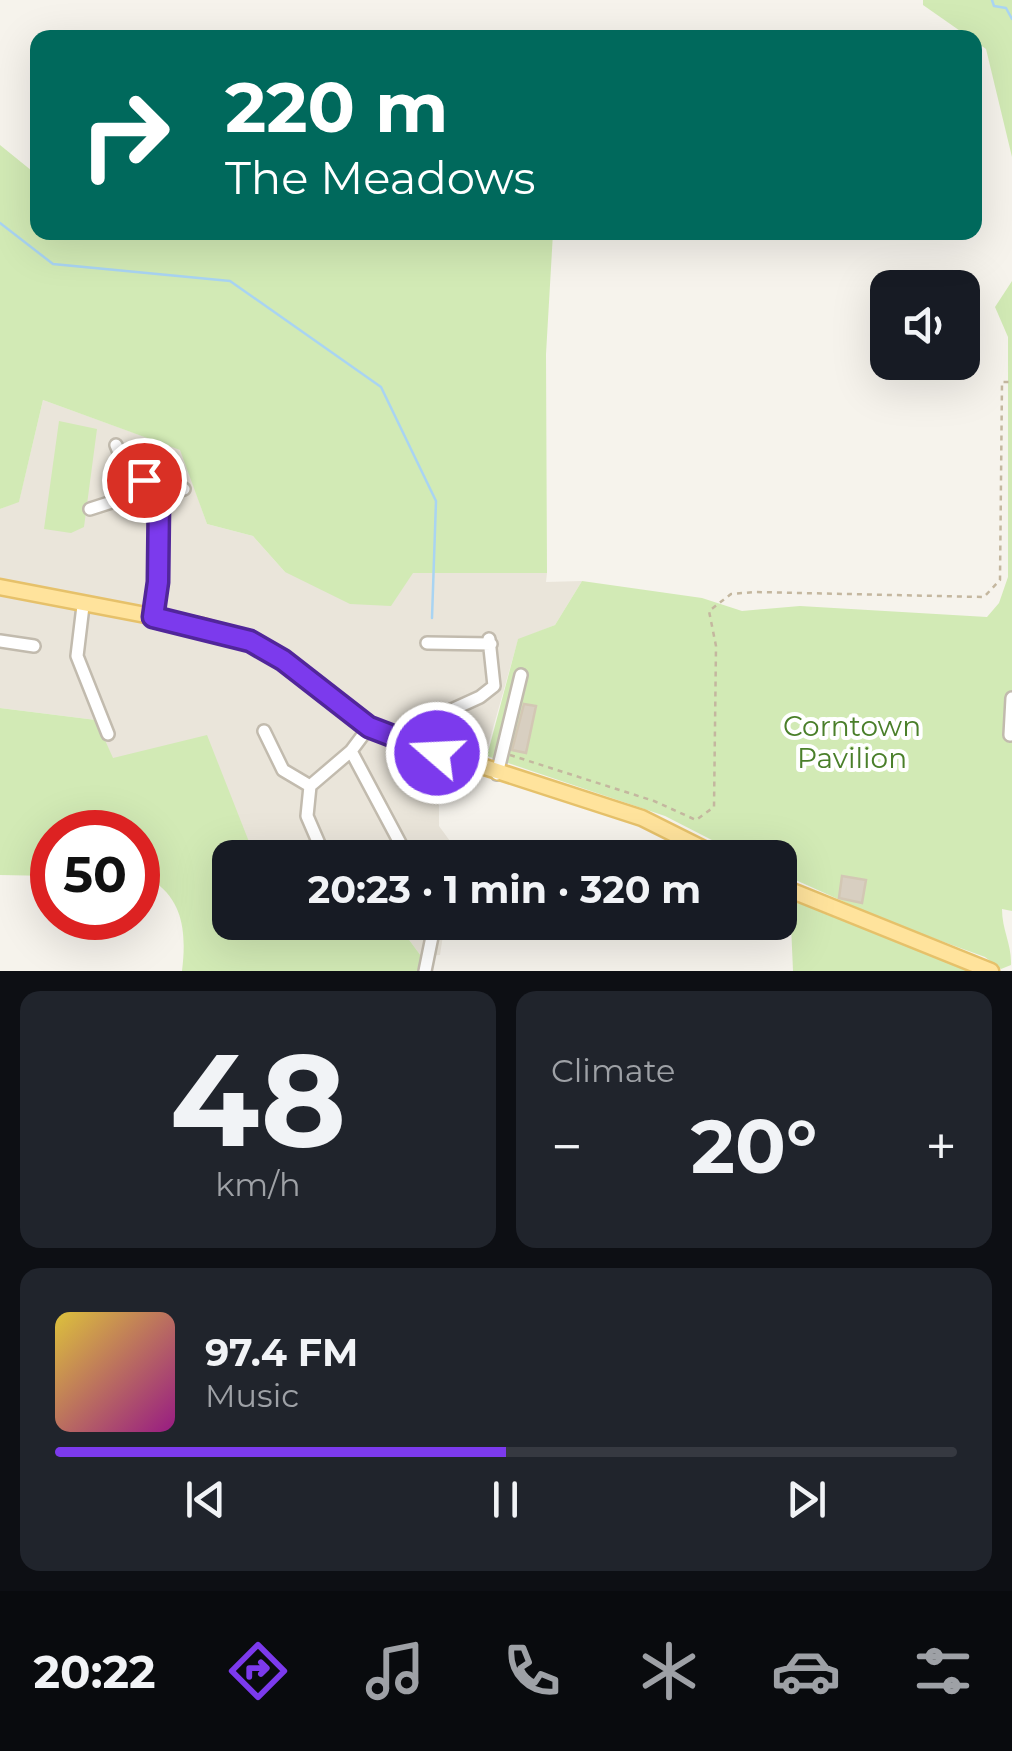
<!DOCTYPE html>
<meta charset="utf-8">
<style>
body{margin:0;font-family:Montserrat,sans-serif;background:#20242c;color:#f1f3f6;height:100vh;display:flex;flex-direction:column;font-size:38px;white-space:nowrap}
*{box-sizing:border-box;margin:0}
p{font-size:32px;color:#9ea1a6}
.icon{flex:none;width:55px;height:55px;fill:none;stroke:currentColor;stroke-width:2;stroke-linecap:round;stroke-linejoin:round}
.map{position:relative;height:971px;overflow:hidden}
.details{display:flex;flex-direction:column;gap:20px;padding:20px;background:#0d0f14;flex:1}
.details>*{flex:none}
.hud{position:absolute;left:30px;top:30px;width:952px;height:210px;border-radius:20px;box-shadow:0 10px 40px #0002;background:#00695c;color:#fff;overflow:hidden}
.buttons{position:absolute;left:870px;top:270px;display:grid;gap:20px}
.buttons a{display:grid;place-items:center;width:110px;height:110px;border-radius:20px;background:#171b24;box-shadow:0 10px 40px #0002;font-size:50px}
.speed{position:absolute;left:30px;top:810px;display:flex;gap:20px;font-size:50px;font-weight:700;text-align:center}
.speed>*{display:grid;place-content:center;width:130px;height:130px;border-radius:50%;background:#171b24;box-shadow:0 10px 40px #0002;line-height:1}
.speed .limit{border:15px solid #d22;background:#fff;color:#111}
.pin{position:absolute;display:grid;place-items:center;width:85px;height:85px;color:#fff;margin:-42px;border:5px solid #fff;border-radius:50%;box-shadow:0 2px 10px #0007}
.me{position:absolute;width:110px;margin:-55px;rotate:289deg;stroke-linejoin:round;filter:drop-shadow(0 0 8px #0008)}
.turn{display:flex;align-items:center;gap:35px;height:210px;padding:0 30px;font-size:45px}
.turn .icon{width:130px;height:130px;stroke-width:2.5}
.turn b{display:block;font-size:70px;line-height:85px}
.big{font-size:75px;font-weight:700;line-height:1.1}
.details .tile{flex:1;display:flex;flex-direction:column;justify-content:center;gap:15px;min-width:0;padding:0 35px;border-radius:20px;background:#20242c}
.details .dial{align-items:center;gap:0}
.dial b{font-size:130px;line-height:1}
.song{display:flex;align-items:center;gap:30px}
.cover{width:120px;height:120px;border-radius:15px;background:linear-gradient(135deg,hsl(50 70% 55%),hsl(310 70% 35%))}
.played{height:10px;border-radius:5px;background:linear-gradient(90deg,#7c3aed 50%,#363941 50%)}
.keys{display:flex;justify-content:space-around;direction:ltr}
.heat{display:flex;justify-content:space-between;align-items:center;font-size:55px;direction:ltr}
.details .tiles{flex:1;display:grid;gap:20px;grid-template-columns:1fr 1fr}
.tile:last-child{grid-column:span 2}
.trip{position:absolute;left:212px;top:840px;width:585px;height:100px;border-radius:20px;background:#171b24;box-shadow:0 10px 40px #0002;font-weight:700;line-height:100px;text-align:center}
.menu{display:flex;height:160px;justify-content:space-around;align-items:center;background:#090b0e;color:#9ea1a6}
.menu .icon{width:70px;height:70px}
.menu .selected{color:#7c3aed}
.menu b{font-size:45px;color:#f1f3f6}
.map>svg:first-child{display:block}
.residential{fill:#eae5da}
.green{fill:#d2eab5}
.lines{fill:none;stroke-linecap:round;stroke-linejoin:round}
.stream{stroke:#a9d4f2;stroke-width:2.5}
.building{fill:#d8cfc1;stroke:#d3c7b4;stroke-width:2.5}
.minor-casing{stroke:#c2bbae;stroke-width:16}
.major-casing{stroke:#e6c16a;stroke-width:19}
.path{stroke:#c4b79f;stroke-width:2.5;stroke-dasharray:5 5;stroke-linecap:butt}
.minor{stroke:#fff;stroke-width:11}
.major{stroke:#ffe39c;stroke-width:14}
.route-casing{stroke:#51269a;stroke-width:25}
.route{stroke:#7c3aed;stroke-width:18}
.labels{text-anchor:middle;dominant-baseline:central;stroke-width:8;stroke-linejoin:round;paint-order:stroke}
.park-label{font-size:28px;fill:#4a7f2a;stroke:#fff}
</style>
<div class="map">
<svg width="1012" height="971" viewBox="0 0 1012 971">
<rect width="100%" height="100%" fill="#f6f3ec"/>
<!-- residential -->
<path class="residential" d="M 43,400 L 181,450 L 207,524 L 253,536 L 285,572 L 547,573 L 546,582 L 582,581 L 555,625 L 518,640 L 478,781 L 454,778 L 439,785 L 439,826 L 458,852 L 454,857 L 255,857 L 245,834 L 112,758 L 96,720 L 0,708 L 0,509 L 19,501 Z
M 445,922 L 440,955 L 421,956 L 407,937 L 287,934 L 282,923 Z"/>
<!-- green -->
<path class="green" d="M 923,0 L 1012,0 L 1012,157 L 986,49 L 923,5 Z
M 0,145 L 37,175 L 38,232 L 553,233 L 546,354 L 547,573 L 413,573 L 391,606 L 350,604 L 285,572 L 253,536 L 207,524 L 180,450 L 43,400 L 19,502 L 0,509 Z
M 1012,281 L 1012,911 L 1002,909 C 1002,930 1012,945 1011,965 L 1001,969 L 985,957 L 889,922 L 780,873 L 780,858 L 745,857 L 665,816 L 487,756 L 518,639 L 555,625 L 582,581 L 702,598 L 742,611 L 800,606 L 987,617 L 999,603 L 1008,577 L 1008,337 L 995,307 Z
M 59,421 L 97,429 L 84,527 L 71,533 L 44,529 Z
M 0,708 L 96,720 L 113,758 L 207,735 L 255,857 L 230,858 L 230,922 L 282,923 L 288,934 L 407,937 L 421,956 L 421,971 L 182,971 C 186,938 185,904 156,883 L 138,882 L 138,832 L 52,832 L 52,876 L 0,875 Z
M 780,891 L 983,971 L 793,971 L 790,901 L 780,897 Z"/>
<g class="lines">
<!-- stream -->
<path class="stream" d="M 992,0 L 994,6 L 1006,8 L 1012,19
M 0,223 L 53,264 L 230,281 L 381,387 L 436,501 L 432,618"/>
</g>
<!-- building -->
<path class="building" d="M 524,704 L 536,706 L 526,753 L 512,750 Z
M 842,876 L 866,880 L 862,903 L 839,898 Z"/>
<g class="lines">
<defs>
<path id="minor" d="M 116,445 L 129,477
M 159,496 L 184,489
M 90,509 L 121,499
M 83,606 L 77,656 L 108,734
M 153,617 L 158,582 L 158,516 L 128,507 L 121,499 L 129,477 L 154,487 L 158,516
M 0,641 L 34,646
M 427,643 L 491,644
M 264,731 L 283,770 L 310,786
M 1010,735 L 1012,698
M 351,751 L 408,858
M 437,753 L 447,712 L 480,697 L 494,686 L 489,639
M 497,774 L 521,675
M 323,853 L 307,816 L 310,786 L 351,751 L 369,727
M 317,858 L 326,853 L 335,858
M 425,971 L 435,922"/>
<path id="major" d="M 0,587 L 203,626 L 250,641 L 283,660 L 369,727 L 395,738 L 642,818 L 722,858
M 780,886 L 991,971"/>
</defs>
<!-- minor casing -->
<use href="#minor" class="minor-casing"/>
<!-- major casing -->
<use href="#major" class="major-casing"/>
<!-- path -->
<path class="path" d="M 510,755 L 654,801 L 696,820 L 714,807 L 716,646 L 709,611 L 731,594 L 755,592 L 984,597 L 1000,580 L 1002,382 L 1012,382"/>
<!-- minor -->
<use href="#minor" class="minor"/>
<!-- major -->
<use href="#major" class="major"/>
</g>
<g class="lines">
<defs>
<path id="route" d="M 144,480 L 159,496 L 158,582 L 153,617 L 250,641 L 283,660 L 369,727 L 437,753"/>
</defs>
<!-- route casing -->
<use href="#route" class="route-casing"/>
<!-- route -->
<use href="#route" class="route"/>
</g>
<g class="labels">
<!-- park labels -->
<g class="park-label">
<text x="852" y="726">Corntown<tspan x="852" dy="32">Pavilion</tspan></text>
</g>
</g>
</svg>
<div class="buttons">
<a><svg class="icon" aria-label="sound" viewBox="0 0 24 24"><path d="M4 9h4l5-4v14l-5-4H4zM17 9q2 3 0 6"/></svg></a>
</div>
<div class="speed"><div class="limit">50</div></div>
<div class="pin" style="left:144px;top:480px;background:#d93025"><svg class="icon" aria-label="arrive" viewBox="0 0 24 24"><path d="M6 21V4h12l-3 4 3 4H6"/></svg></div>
<svg class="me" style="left:437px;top:753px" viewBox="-20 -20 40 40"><circle r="17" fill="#7c3aed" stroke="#fff" stroke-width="3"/><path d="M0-11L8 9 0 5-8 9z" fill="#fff"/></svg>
<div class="trip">20:23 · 1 min · 320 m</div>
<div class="hud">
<div class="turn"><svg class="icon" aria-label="right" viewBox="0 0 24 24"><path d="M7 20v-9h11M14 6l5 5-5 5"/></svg><div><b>220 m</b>The Meadows</div></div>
</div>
</div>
<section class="details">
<div class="tiles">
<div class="tile dial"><b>48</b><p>km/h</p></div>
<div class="tile"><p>Climate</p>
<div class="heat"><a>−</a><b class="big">20°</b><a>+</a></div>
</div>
<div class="tile">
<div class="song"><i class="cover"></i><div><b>97.4 FM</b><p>Music</p></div></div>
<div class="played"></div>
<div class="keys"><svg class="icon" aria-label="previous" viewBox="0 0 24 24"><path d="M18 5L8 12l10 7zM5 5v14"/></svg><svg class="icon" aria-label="pause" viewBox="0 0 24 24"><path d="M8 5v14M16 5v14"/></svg><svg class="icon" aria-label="next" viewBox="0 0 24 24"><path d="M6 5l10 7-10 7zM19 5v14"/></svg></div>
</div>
</div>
</section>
<nav class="menu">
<b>20:22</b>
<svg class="icon selected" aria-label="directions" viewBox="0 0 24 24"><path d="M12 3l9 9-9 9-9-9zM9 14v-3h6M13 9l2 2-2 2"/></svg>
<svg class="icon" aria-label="music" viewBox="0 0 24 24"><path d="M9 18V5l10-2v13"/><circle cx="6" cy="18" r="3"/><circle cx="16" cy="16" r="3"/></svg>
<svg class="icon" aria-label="phone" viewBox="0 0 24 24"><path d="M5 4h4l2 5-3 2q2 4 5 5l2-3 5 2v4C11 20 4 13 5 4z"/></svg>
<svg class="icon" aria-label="climate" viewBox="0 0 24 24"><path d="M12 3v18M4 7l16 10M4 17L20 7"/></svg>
<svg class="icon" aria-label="car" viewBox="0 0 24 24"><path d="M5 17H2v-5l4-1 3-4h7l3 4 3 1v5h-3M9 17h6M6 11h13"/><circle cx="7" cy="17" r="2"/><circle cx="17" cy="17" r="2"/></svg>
<svg class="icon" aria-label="filters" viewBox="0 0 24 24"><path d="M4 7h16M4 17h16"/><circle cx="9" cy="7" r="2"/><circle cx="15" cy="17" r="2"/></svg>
</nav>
